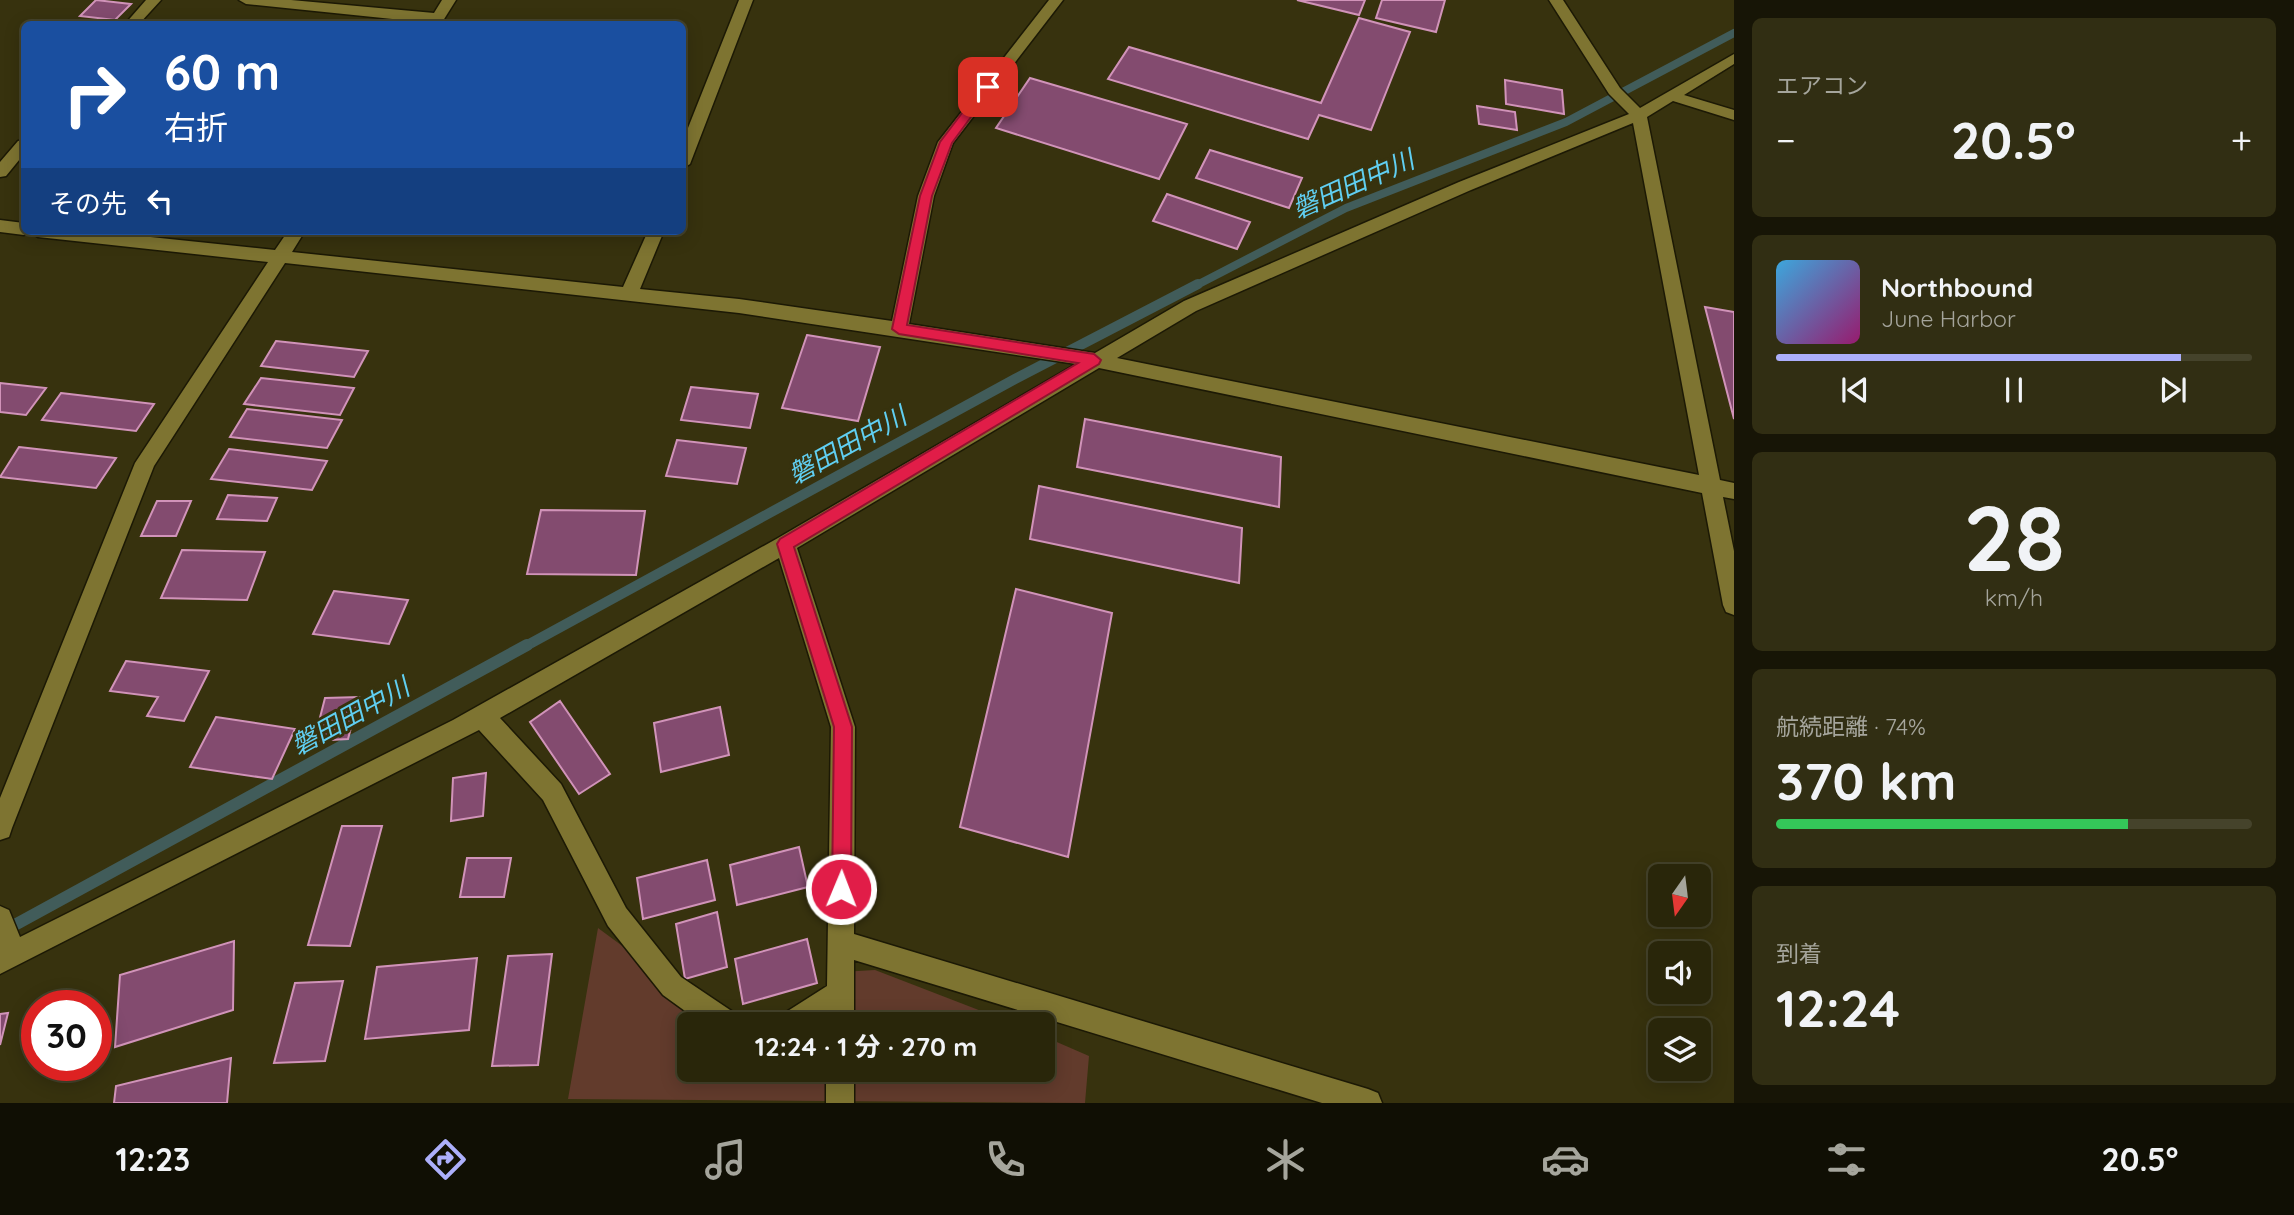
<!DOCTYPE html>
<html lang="ja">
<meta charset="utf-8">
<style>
body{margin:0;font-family:Quicksand,"Noto Sans JP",sans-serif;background:#312e13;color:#f1f3f6;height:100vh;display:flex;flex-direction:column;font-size:26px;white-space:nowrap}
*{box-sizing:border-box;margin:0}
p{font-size:23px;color:#a5a59c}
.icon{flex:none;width:38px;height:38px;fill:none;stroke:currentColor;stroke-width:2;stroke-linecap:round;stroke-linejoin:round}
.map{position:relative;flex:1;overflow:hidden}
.side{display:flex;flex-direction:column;gap:18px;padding:18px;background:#171506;width:560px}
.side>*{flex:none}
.guide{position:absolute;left:21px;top:21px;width:665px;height:214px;border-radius:10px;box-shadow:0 4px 18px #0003,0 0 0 2px #45432b;background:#1a4fa0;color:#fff;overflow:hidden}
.needle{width:46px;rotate:194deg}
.controls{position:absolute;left:1648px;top:864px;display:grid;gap:14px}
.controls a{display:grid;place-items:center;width:63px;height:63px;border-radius:10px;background:#29260a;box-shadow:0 4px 18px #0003,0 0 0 2px #45432b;font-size:35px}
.speed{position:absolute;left:21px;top:990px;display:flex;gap:14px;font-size:35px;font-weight:700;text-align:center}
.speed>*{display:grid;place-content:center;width:91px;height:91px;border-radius:50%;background:#29260a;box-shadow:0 4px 18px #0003,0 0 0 2px #45432b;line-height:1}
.speed .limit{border:10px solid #d22;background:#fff;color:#111}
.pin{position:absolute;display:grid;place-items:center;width:60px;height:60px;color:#fff;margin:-30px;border-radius:14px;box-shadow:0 4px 10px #0006}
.me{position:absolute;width:77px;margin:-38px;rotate:1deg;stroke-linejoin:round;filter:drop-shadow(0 0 5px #0008)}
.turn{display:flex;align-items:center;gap:24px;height:147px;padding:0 28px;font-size:32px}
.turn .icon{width:91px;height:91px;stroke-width:2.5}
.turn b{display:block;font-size:49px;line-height:60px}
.then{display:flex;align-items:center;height:66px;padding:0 28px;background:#0003;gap:14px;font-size:26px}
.big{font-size:52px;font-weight:700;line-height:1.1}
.side .tile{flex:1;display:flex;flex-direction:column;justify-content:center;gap:10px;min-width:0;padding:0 24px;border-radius:10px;background:#312e13}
.side .dial{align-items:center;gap:0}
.dial b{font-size:91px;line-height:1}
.song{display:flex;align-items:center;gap:21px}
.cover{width:84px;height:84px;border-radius:10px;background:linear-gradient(135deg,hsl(200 70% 55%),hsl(320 70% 35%))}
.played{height:7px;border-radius:4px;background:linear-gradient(90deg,#acaffb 85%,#45432b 85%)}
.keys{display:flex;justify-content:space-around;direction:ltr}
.heat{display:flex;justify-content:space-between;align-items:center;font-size:38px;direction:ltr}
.charge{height:10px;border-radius:5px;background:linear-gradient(90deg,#34c759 74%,#45432b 0)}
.trip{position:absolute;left:677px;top:1012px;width:378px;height:70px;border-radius:10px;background:#29260a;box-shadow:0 4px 18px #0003,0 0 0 2px #45432b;font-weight:700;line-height:70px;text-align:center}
.tab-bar{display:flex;height:112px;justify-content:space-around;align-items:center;background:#100f04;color:#a5a59c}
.tab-bar .icon{width:49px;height:49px}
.tab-bar .active{color:#acaffb}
.tab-bar b{font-size:32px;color:#f1f3f6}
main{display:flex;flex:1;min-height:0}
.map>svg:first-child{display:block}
.green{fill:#623b2c}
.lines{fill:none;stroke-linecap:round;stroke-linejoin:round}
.stream-far2{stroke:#415c5a;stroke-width:8}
.stream-far1{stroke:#415c5a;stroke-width:10}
.stream{stroke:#415c5a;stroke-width:12}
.building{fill:#834b6f;stroke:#d193b9;stroke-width:2}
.minor-casing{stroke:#1c1905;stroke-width:3}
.minor{fill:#7e7431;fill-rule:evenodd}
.route{fill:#e11d48;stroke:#92132f;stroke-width:2}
.labels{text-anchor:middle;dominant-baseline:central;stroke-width:6;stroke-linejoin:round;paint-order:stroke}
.water-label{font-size:26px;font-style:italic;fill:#60cff2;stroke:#37320e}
</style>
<main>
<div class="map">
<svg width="1734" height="1103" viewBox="0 0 1734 1103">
<rect width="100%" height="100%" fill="#37320e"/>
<!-- green -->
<path class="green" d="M 598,928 L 728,1024 L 690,1024 L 690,1069 L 1043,1069 L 1043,1036 L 1089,1056 L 1085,1103 L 568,1099 Z
M 875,970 L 1015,1024 L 823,1024 L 840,1018 L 841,972 Z"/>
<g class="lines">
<!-- stream-far2 -->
<path class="stream-far2" d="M 1195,286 L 1346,208 L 1566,122 L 1734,33"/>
<!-- stream-far1 -->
<path class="stream-far1" d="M 524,647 L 1015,379 L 1198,284"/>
<!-- stream -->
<path class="stream" d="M 0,933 L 527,645"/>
</g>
<!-- building -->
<path class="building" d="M 96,0 L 131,4 L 115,20 L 80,16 Z
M 1297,0 L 1365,0 L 1359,15 Z
M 1382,0 L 1445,0 L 1436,32 L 1376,18 Z
M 1359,18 L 1410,32 L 1371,130 L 1319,115 L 1308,139 L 1108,79 L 1129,47 L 1321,103 Z
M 1030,78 L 1187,124 L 1159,179 L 996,128 Z
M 1505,80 L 1562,90 L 1564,114 L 1506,104 Z
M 1477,106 L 1515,112 L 1517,130 L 1479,124 Z
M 1210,150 L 1302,178 L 1289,208 L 1196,178 Z
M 1167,194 L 1250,222 L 1237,249 L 1153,221 Z
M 1705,307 L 1734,312 L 1734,419 Z
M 807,335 L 880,347 L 858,421 L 782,408 Z
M 276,341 L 368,351 L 354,377 L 261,366 Z
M 261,378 L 354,388 L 340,415 L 244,404 Z
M 0,383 L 46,388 L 26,415 L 0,412 Z
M 691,387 L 758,394 L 750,428 L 681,420 Z
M 61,393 L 154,404 L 136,431 L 42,420 Z
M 247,409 L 342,420 L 327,448 L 230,437 Z
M 1085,419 L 1281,457 L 1279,507 L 1077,467 Z
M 677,440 L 746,448 L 737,484 L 666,476 Z
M 19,447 L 116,458 L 96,488 L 0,477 Z
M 229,449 L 327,461 L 312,490 L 211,479 Z
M 1039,486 L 1242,528 L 1239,583 L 1030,539 Z
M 228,495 L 277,498 L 267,521 L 217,519 Z
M 157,501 L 191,501 L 176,536 L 141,536 Z
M 541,510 L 645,511 L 636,575 L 527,574 Z
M 182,550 L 265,552 L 247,600 L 161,598 Z
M 1016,589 L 1112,613 L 1068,857 L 960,827 Z
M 334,591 L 408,600 L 389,644 L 313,634 Z
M 126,661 L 209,671 L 184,721 L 147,716 L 158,697 L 110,691 Z
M 359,697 L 348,739 L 314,741 L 325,698 Z
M 560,701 L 610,774 L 579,794 L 530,722 Z
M 720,707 L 729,755 L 661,772 L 654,723 Z
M 216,717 L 295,729 L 272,779 L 190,767 Z
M 486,773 L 483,816 L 451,821 L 453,778 Z
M 342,826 L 382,826 L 350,946 L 308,945 Z
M 799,847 L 808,887 L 737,905 L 730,865 Z
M 467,858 L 511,858 L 504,897 L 460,897 Z
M 707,860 L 715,900 L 643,919 L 637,878 Z
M 717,912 L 727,967 L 685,979 L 676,924 Z
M 807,939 L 817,983 L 743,1004 L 735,959 Z
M 234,941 L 233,1010 L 115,1047 L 120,975 Z
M 552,954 L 538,1065 L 492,1066 L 508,956 Z
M 477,958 L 469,1030 L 365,1039 L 377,967 Z
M 343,981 L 325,1061 L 274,1063 L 295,983 Z
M 8,1013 L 0,1045 L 0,1014 Z
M 231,1058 L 227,1103 L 114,1103 L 116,1086 Z"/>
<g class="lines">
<defs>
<path id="minor" d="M 146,0 L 161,0 L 139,24 L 125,24 Z
M 239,0 L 291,0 L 434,13 L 442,0 L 456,0 L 441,24 L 246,4 Z
M 739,0 L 753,0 L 690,164 L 682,169 L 682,143 Z
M 1049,0 L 1063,0 L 953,143 L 934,196 L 909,324 L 1095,353 L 1184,301 L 1459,182 L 1629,114 L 1609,94 L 1549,0 L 1563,0 L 1620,88 L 1640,108 L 1734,54 L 1734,64 L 1684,95 L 1734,110 L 1734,120 L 1673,101 L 1647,117 L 1720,480 L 1734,483 L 1734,499 L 1723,497 L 1734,551 L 1734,615 L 1726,612 L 1723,605 L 1702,493 L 1099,368 L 797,548 L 855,727 L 854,934 L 1368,1089 L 1378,1093 L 1382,1103 L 1322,1103 L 854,960 L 854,1024 L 826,1024 L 827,1018 L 818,1024 L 780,1024 L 783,1014 L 827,986 L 831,727 L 779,558 L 500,718 L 561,784 L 626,908 L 681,977 L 736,1014 L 739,1024 L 703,1024 L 663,995 L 608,926 L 543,800 L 479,730 L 0,974 L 0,906 L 9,910 L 20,937 L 453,720 L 778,538 L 1076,364 L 739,313 L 285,263 L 154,466 L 12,828 L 9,837 L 0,840 L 0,798 L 135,463 L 268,262 L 38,237 L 30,232 L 24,235 L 0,232 L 0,220 L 24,223 L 24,231 L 93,231 L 275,250 L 288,231 L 305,231 L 292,252 L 623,287 L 648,231 L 664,231 L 640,289 L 739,299 L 892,321 L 918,196 L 938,142 ZM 1633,123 L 1699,475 L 1117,358 L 1196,311 L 1471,190 Z
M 24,140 L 24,154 L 6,176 L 0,177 L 0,162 L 18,141 Z
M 826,1069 L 854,1069 L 854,1103 L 826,1103 Z"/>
</defs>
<!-- minor casing -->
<use href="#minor" class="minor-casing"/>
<!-- minor -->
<use href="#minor" class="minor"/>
</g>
<!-- route -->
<path class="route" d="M 984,84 L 993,87 L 952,143 L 932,196 L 907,325 L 1094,354 L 1101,360 L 1099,364 L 794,547 L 852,727 L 851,889 L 848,896 L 841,899 L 835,896 L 832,889 L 834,727 L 777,544 L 780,539 L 1078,363 L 899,334 L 892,329 L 920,196 L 940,142 Z"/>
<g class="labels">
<!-- water labels -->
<g class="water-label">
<text transform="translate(1353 184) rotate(-24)">磐田田中川</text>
<text transform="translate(847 445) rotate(-29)">磐田田中川</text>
<text transform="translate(350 716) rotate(-29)">磐田田中川</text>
</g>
</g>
</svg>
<div class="controls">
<a><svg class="needle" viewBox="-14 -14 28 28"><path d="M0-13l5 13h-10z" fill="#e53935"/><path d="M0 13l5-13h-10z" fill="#a5a59c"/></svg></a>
<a><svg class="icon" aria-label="sound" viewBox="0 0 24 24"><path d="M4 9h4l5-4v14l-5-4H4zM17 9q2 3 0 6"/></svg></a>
<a><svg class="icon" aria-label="layers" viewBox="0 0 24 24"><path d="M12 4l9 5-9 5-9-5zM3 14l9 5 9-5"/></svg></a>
</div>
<div class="speed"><div class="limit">30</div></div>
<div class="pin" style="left:988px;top:87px;background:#d93025"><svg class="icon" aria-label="arrive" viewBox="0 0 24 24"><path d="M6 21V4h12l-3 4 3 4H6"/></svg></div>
<svg class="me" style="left:841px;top:889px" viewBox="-20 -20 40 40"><circle r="17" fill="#e11d48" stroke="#fff" stroke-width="3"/><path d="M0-11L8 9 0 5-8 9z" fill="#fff"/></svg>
<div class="trip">12:24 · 1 分 · 270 m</div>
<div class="guide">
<div class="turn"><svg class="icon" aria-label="right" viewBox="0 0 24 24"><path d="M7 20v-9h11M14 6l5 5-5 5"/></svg><div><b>60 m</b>右折</div></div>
<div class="then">その先<svg class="icon" aria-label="left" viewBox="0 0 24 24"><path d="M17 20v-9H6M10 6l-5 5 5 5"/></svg></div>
</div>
</div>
<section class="side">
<div class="tile"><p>エアコン</p>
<div class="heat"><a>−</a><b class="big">20.5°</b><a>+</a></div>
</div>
<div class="tile">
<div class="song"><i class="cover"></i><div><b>Northbound</b><p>June Harbor</p></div></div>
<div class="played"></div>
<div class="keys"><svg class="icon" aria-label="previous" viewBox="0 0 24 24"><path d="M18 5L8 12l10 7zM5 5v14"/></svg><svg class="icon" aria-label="pause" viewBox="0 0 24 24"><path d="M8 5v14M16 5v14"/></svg><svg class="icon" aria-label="next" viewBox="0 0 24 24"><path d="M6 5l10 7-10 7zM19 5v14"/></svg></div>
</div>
<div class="tile dial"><b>28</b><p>km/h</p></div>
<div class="tile"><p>航続距離 · 74%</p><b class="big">370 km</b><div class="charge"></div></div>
<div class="tile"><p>到着</p><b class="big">12:24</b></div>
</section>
</main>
<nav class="tab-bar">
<b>12:23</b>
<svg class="icon active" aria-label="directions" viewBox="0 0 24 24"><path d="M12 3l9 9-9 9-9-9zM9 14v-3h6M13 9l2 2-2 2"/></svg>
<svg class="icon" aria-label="music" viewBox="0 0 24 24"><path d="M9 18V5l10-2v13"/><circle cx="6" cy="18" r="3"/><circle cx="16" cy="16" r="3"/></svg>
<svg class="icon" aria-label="phone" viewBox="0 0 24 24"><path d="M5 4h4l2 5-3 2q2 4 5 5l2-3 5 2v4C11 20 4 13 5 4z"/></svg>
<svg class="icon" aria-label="climate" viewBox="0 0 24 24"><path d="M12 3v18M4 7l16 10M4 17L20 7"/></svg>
<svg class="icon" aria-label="car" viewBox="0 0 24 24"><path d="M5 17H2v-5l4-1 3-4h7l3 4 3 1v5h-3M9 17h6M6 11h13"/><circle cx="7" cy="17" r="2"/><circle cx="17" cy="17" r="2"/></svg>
<svg class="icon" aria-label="filters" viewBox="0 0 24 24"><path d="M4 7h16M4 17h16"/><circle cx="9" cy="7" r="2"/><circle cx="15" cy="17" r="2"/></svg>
<b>20.5°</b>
</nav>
